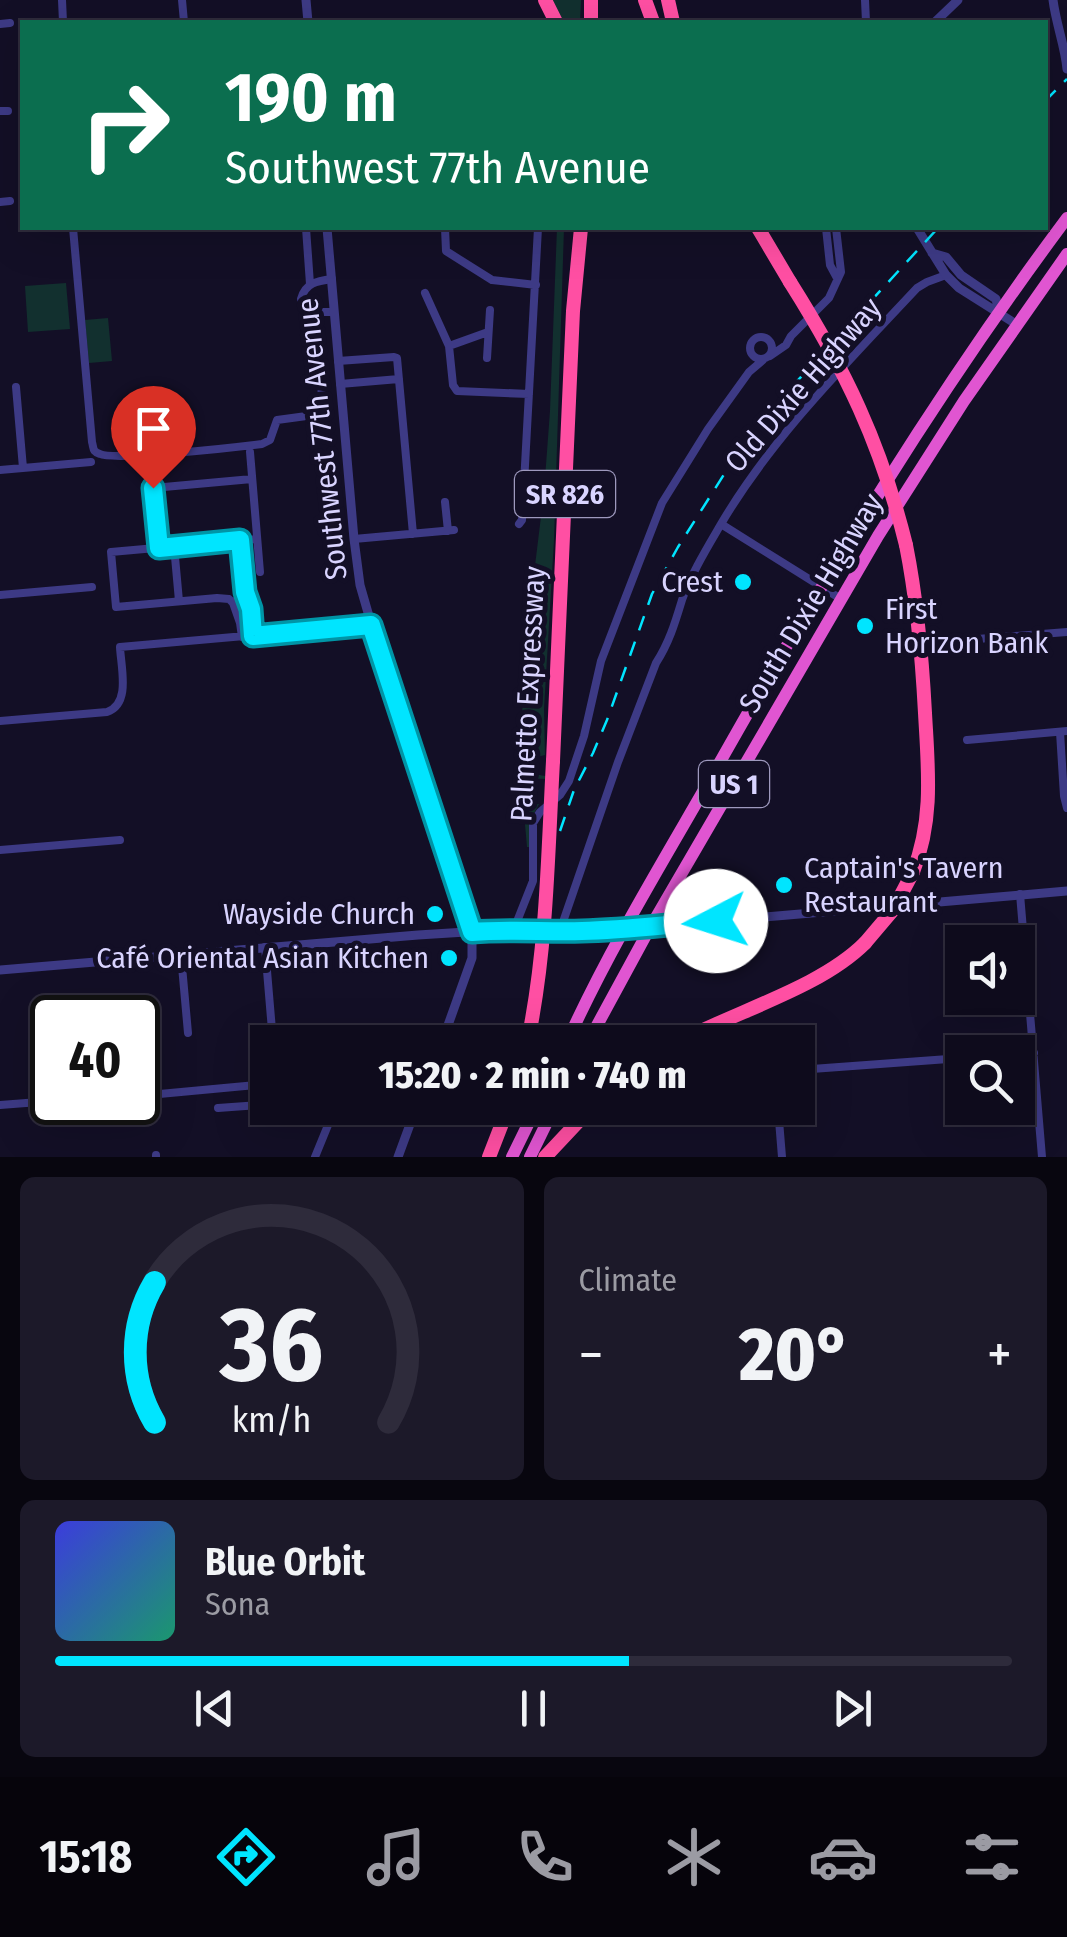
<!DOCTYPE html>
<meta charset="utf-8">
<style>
body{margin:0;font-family:"Fira Sans Condensed",sans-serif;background:#1c1929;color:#f1f3f6;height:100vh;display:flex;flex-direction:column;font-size:38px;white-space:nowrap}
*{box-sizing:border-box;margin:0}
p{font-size:32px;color:#9b9ba3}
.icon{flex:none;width:55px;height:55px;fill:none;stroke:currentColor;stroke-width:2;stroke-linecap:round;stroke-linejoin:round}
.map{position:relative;height:1157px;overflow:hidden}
.drawer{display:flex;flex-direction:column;gap:20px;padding:20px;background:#08060f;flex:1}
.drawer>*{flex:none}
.top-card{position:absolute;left:20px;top:20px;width:1028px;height:210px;border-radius:0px;box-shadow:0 10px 40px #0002,0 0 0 2px #2e2b3b;background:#0b6e4f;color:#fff;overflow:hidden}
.tools{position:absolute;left:945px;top:925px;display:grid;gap:20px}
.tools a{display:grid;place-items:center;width:90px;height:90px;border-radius:0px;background:#0e0b1c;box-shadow:0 10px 40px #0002,0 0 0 2px #2e2b3b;font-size:50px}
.speed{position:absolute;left:30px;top:995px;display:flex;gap:20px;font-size:50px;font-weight:700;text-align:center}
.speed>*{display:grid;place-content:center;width:130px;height:130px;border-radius:50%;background:#0e0b1c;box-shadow:0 10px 40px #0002,0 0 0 2px #2e2b3b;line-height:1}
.speed .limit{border:5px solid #111;border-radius:15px;background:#fff;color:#111}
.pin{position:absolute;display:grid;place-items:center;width:85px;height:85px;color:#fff;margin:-102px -42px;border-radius:50% 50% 50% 0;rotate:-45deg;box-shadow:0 0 10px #0007}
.pin .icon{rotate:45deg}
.me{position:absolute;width:110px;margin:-55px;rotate:265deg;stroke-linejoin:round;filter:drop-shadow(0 0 8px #0008)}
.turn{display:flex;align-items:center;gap:35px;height:210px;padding:0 40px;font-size:45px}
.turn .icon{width:130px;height:130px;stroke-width:2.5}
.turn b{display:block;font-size:70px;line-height:85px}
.big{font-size:75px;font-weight:800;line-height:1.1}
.drawer .widget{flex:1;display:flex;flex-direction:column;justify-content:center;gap:15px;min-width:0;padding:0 35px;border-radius:15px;background:#1c1929}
.drawer .dial{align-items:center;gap:0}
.dial svg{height:260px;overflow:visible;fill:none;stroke:#2e2b3b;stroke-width:7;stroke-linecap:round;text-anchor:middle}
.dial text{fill:#f1f3f6;stroke:none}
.song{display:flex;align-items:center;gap:30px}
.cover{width:120px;height:120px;border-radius:15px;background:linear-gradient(135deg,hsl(240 70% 55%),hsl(160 70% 35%))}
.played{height:10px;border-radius:5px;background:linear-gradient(90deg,#00e5ff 60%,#2e2b3b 60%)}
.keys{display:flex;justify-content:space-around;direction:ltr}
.heat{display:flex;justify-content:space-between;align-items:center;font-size:55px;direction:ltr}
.drawer .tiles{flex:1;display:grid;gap:20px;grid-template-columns:1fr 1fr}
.widget:last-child{grid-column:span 2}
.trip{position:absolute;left:250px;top:1025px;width:565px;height:100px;border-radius:0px;background:#0e0b1c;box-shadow:0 10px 40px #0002,0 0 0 2px #2e2b3b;font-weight:800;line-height:100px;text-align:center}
.tabs{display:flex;height:160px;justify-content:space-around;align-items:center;background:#06040b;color:#9b9ba3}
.tabs .icon{width:70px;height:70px}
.tabs .current{color:#00e5ff}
.tabs b{font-size:45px;color:#f1f3f6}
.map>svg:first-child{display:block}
.green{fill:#12302f}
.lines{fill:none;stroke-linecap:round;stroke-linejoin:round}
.minor{stroke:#3d3a85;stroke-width:8}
.tertiary{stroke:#3d3a85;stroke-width:9}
.trunk{stroke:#e055d1;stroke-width:12}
.motorway{stroke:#ff4fa3;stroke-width:14}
.rail{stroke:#00e5ff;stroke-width:2.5;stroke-dasharray:15 12;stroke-linecap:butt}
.motorway-bridge{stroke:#ff4fa3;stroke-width:14}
.route-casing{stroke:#0095a6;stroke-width:25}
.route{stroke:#00e5ff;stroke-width:18}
.poi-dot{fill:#00e5ff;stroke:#130f26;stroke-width:4}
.labels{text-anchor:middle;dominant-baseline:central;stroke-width:10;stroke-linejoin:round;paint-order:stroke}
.shield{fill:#130f26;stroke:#9e99be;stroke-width:2.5}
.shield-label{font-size:28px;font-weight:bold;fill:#d9d4ff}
.street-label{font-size:30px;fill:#d9d4ff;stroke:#130f26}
.poi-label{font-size:30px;fill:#d9d4ff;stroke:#130f26;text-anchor:end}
</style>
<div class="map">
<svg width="1067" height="1157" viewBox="0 0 1067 1157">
<rect width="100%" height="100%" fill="#130f26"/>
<!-- green -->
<path class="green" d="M 551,0 L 581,0 L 580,22 L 564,22 Z
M 557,228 L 564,228 L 554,540 L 544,709 L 545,755 L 525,760 C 528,772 534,775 546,776 L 546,779 L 526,778 L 528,804 L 539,804 L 529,823 L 529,847 L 527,847 L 520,767 L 521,730 L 528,623 L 544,492 L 550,411 Z
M 66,283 L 70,329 L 28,332 L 25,286 Z
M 108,318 L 112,361 L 89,363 L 85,320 Z"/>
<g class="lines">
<!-- minor -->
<path class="minor" d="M 62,0 L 63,22
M 182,0 L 184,22
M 865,0 L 866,22
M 0,24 L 10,23
M 0,111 L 8,111
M 0,202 L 10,201
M 73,228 L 92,442 C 94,449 92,451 100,454 C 115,461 238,447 262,444 L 270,440 L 277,420 L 314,415 C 327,399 321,369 315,351 C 311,335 302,329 308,312
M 306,228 L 310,284
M 445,228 L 446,251 L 492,280 L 536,285
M 826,228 L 830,265 L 837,278
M 332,279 C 317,281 305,283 301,299 L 308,312 L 334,312
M 425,293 L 449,346 L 453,385 L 457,391 L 529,394
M750 348a11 11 0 1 1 22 0a11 11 0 1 1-22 0Z
M 449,346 L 488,332
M 770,356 L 786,345 L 791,336 L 829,298 L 841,272 L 836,228
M 487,358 L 490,310
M 338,361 L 394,357 L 397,358 L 413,534
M 340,384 L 399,379
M 16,387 L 23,468
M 250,452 L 260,572
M 150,460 L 159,548
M 0,470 L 91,462
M 153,488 L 252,479
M 445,502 L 448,531
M 519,524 L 522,520 L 538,228
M 721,524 L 841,599
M 354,539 L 454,530
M 241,541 L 245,593 L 251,609 L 253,636
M 174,546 L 179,601
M 0,595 L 92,587
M 233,603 L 229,599 L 217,598 L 116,607 L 111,552 L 257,539
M 242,637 L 240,623 L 233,603 L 245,593
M 965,640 L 1067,632
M 0,721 L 107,712 C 131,704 121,668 120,647 L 371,625
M 1060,732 L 1064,796 L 1067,808
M 967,740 L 1067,731
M 0,850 L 120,840
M 1020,894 L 1042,1157
M 514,929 L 533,881 L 533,823 L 540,812 L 560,795 L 569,781 L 584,736 L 601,661 L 662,503 L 708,429 L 749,372 L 763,360
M 562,931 L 564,919 L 618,762 L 656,663 C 669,643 675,623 682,600 C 691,574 707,548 721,524 C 773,436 847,363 917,288 L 927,282 L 946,275
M 265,947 L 273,1042
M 181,955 L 188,1033
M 1018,1054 L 1034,1053
M 798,1070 L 962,1058
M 138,1096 L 268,1084
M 0,1105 L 52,1101
M 218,1108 L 259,1105 L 258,1085
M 778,1108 L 782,1157
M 156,1155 L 156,1157
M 315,1157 L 335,1108"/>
<!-- tertiary -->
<path class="tertiary" d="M 306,0 L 308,22
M 1053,0 C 1056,24 1065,46 1067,69
M 935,22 L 958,0
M 327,228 L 354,539 L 360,585 L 375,637 L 472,933 L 472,958 L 442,1042
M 917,228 L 946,275 L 959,288 L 1016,324
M 932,253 L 946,257 L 961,275 L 996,299 L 999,312
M 0,970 L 418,935 L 514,929 L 540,932 L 626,929 L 1067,891
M 398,1157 L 416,1108"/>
<!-- trunk -->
<path class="trunk" d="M 567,1042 C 609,949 665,858 716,769 C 823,579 937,392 1067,218
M 588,1042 L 651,926 L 878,536 L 964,401 L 1067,254
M 512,1157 L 536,1108
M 530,1157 L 554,1108"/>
<!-- motorway -->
<path class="motorway" d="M 545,0 L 556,22
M 645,0 L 653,22
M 668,0 L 673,22
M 591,22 L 591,0
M 758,228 L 790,282
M 906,545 C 917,600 922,656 925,713 C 928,768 934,819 913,872
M 553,761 L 573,311 L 581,228
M 679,1042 C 736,1011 820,988 865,943
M 489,1157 L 508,1108
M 545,1157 L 591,1108"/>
<!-- rail -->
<path class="rail" d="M 1045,101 L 1067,79
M 560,831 L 574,790 L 593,753 L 607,720 L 652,594 L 678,547 L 737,454 L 765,416 L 938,228"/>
<!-- motorway-bridge -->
<path class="motorway-bridge" d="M 790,282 C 845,369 881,444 906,545
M 865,943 L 893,910 L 913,872
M 530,1030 C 547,942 548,851 553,761"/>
</g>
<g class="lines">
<defs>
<path id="route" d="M 153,488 L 159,548 L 240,540 L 245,592 L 251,609 L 253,636 L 371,625 L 472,932 C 509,929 545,932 582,931 C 627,930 671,924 716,921"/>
</defs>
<!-- route casing -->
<use href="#route" class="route-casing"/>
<!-- route -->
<use href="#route" class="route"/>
</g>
<!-- markers -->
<g class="poi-dot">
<circle cx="743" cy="582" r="10"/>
<circle cx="865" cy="626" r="10"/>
<circle cx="784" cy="885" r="10"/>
<circle cx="435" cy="914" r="10"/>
<circle cx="449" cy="958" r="10"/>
</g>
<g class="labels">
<!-- shield labels -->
<g class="shield">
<rect x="515" y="471" width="100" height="46" rx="8"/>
<rect x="699" y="761" width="70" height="46" rx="8"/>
</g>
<g class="shield-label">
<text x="565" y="494">SR 826</text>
<text x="734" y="784">US 1</text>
</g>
<!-- street labels -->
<g class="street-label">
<text transform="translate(803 385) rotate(-49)">Old Dixie Highway</text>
<text transform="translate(322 439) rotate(-96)">Southwest 77th Avenue</text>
<text transform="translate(811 603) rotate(-59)">South Dixie Highway</text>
<text transform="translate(528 694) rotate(-87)">Palmetto Expressway</text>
</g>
<!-- poi labels -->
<g class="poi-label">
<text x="723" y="582">Crest</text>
<text x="885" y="609" text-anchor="start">First<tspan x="885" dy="34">Horizon Bank</tspan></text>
<text x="804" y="868" text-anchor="start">Captain's Tavern<tspan x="804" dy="34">Restaurant</tspan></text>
<text x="415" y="914">Wayside Church</text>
<text x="429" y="958">Café Oriental Asian Kitchen</text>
</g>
</g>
</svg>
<div class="tools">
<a><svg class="icon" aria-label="sound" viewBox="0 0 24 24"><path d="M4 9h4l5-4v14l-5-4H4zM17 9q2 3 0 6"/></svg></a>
<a><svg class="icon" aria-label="search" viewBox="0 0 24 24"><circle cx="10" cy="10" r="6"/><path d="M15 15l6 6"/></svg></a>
</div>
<div class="speed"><div class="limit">40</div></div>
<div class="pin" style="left:153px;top:488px;background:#d93025"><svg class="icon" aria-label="arrive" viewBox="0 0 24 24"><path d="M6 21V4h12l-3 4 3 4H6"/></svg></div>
<svg class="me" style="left:716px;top:921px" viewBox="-20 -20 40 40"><circle r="19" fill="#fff"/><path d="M0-13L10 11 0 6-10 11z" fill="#00e5ff"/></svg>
<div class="trip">15:20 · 2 min · 740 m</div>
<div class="top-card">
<div class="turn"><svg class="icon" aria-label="right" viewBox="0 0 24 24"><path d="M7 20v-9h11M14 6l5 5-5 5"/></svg><div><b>190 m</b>Southwest 77th Avenue</div></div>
</div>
</div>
<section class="drawer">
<div class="tiles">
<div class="widget dial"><svg viewBox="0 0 100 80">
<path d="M14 69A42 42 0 1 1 86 69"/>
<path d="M14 69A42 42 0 0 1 14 26" stroke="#00e5ff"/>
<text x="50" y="56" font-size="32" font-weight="700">36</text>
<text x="50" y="72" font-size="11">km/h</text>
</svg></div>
<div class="widget"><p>Climate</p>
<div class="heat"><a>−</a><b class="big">20°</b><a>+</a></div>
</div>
<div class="widget">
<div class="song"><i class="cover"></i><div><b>Blue Orbit</b><p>Sona</p></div></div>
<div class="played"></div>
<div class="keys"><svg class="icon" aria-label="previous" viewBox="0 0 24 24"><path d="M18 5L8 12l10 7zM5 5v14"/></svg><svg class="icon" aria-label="pause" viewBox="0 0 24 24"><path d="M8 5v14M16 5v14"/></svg><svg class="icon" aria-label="next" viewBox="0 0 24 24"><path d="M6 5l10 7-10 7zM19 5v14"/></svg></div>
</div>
</div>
</section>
<nav class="tabs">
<b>15:18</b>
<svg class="icon current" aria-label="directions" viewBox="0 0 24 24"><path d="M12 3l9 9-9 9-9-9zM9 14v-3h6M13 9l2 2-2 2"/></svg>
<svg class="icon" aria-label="music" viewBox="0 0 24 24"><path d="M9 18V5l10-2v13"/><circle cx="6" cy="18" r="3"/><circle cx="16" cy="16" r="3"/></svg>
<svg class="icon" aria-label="phone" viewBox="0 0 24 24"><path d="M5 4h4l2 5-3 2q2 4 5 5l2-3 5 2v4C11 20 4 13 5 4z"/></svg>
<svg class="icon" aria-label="climate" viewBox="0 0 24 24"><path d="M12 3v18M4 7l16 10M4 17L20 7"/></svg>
<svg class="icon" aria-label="car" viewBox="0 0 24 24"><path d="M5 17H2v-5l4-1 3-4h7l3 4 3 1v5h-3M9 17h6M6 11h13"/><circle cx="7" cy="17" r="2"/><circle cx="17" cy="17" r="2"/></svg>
<svg class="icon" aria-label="filters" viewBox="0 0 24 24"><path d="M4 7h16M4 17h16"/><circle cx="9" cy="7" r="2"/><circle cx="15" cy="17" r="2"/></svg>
</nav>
